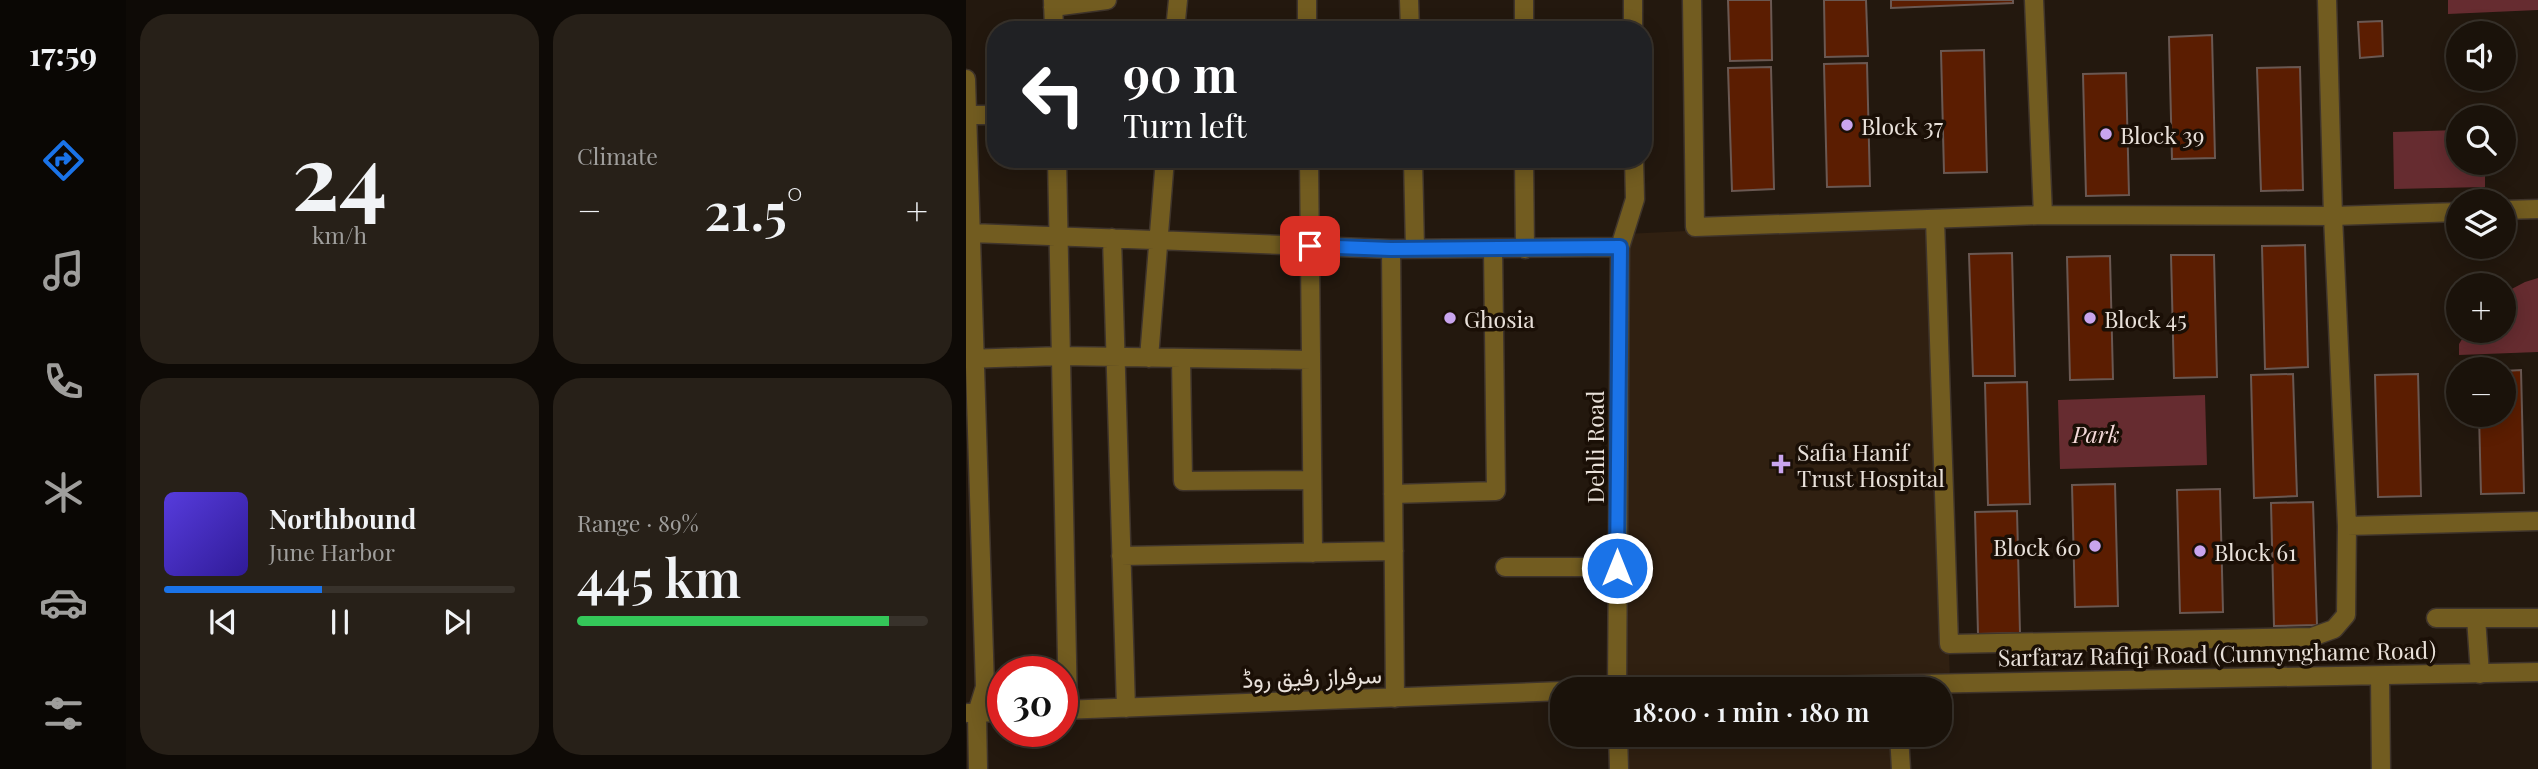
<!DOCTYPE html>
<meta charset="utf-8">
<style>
body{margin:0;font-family:"Playfair Display",Vazirmatn,serif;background:#272018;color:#f1f3f6;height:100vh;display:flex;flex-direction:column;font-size:26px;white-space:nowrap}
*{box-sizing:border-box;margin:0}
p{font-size:23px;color:#9f9e9c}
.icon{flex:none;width:38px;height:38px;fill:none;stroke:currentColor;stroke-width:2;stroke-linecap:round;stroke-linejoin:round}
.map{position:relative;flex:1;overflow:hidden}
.details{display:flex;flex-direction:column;gap:14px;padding:14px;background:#0e0a06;width:840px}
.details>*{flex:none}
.banner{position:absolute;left:21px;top:21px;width:665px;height:147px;border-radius:28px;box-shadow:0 4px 18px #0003,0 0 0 2px #38322b;background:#202124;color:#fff;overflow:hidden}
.tools{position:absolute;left:1480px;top:21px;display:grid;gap:14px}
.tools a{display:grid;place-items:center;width:70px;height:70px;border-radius:50%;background:#1a120a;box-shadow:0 4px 18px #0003,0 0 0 2px #38322b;font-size:35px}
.speed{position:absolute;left:21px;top:656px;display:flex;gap:14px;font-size:35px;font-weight:700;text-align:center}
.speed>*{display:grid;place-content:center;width:91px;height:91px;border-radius:50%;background:#1a120a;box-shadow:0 4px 18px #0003,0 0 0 2px #38322b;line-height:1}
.speed .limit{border:10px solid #d22;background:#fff;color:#111}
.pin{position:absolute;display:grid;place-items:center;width:60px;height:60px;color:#fff;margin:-30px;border-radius:14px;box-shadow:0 4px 10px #0006}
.me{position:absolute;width:77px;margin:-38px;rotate:0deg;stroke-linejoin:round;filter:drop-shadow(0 0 5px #0008)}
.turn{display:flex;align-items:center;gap:24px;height:147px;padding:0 21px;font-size:32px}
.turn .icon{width:91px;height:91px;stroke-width:2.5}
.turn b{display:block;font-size:49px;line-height:60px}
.big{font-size:52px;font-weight:600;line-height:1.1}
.details .card{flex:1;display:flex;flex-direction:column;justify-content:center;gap:10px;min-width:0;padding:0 24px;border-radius:28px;background:#272018}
.details .dial{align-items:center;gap:0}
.dial b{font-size:91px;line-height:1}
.song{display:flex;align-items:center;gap:21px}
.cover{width:84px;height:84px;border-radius:10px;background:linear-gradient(135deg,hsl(250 70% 55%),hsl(250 70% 35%))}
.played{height:7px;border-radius:4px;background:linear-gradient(90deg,#1a73e8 45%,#38322b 45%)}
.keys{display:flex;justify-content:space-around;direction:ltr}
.heat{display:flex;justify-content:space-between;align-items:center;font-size:38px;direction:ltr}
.charge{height:10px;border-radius:5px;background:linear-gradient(90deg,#34c759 89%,#38322b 0)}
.details .tiles{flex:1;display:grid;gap:14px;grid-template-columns:repeat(2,1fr)}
.trip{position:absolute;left:584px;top:677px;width:402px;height:70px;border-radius:28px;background:#1a120a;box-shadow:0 4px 18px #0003,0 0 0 2px #38322b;font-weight:600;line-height:70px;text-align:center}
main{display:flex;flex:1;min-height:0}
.tabs{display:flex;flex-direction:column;width:126px;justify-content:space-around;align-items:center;background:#0a0704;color:#9f9e9c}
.tabs .icon{width:49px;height:49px}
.tabs .current{color:#1a73e8}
.tabs b{font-size:32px;color:#f1f3f6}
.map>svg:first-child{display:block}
.built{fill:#302011}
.green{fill:#662c30}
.building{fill:#5b1d01;stroke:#6a5852;stroke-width:2}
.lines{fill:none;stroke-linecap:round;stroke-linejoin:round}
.minor-casing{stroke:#3f342b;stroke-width:21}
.minor{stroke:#725c20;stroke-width:18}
.route-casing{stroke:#114b97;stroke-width:18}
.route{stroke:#1a73e8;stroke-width:12}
.poi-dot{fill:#c9a5ee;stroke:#1a0f06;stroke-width:2.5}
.labels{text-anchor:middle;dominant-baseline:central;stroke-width:7;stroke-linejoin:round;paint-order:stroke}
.poi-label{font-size:23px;fill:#e9e1da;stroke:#1a0f06;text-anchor:start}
.park-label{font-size:23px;font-style:italic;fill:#f5dada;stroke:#1a0f06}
.street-label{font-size:23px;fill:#e9e1da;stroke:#1a0f06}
</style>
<main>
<nav class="tabs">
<b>17:59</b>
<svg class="icon current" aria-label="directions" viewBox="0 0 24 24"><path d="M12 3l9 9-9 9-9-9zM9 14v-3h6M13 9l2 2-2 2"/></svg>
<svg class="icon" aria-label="music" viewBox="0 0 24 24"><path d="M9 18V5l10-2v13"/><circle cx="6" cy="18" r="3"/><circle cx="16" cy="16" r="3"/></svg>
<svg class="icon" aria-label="phone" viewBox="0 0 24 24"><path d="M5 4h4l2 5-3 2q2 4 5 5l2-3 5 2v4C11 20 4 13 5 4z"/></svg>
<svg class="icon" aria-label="climate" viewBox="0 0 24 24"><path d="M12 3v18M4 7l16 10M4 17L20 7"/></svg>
<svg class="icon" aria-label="car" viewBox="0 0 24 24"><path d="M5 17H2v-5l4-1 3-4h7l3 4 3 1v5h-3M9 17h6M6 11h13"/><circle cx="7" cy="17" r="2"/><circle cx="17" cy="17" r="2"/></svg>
<svg class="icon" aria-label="filters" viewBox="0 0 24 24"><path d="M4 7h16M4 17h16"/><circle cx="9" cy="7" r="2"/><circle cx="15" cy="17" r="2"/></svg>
</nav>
<section class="details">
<div class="tiles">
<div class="card dial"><b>24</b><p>km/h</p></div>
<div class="card"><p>Climate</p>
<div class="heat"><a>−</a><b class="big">21.5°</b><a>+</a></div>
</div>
<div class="card">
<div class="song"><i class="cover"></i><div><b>Northbound</b><p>June Harbor</p></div></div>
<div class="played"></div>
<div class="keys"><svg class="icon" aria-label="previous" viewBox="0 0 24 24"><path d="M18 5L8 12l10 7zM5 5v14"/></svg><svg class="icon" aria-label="pause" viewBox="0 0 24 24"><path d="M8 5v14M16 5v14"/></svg><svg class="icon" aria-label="next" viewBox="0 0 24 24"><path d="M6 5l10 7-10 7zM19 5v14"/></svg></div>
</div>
<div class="card"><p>Range · 89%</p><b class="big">445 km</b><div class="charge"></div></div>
</div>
</section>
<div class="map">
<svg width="1572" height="769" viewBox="0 0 1572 769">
<rect width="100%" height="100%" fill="#23180e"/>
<!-- built -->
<path class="built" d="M 969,219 L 984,682 L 651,689 L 659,234 Z
M 652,735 L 924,735 L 926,769 L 653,769 Z"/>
<!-- green -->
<path class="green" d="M 1482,0 L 1572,0 L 1572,10 L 1482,14 Z
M 1493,130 L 1493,163 L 1519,163 L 1519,187 L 1428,189 L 1427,132 Z
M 1572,278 L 1572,352 L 1493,355 L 1493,344 L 1501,331 L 1538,331 L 1538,293 L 1559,282 Z
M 1239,395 L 1241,465 L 1094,469 L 1092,400 Z"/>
<!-- building -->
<path class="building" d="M 762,0 L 805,0 L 806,60 L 764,61 Z
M 858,0 L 900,0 L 902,56 L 859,57 Z
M 925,0 L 1047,0 L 1047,3 L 925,8 Z
M 1416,21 L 1417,56 L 1394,58 L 1392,22 Z
M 1246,35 L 1249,158 L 1206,159 L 1203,37 Z
M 1018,50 L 1021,172 L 978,173 L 975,51 Z
M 901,63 L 904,186 L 861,187 L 858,64 Z
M 805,67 L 808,189 L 766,191 L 762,68 Z
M 1334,67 L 1337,190 L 1295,191 L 1291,68 Z
M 1160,73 L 1163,195 L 1120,196 L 1117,74 Z
M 1339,245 L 1342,367 L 1299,369 L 1296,246 Z
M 1046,253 L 1049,376 L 1007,376 L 1003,254 Z
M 1205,255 L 1248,255 L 1251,377 L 1208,378 Z
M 1144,256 L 1147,379 L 1104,380 L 1101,257 Z
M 1555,370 L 1558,493 L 1515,494 L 1513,415 L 1538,415 L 1538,371 Z
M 1327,374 L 1331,496 L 1288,498 L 1285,375 Z
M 1452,374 L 1455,496 L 1412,497 L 1409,375 Z
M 1061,382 L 1064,504 L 1022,505 L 1019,383 Z
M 1149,484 L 1152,606 L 1109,607 L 1106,485 Z
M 1254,489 L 1257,612 L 1214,613 L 1211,490 Z
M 1347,502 L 1351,625 L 1308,626 L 1305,503 Z
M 1051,511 L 1054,633 L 1012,634 L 1009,512 Z"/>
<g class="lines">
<defs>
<path id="minor" d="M 87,0 L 88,30
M 341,0 L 341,30
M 443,0 L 444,30
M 558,0 L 558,30
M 667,0 L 667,30
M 726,0 L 729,227 L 1077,215 L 1367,216 L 1493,212
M 1068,0 L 1077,215
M 87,7 L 141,0
M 209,30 L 212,0
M 0,79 L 19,687 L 11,713 L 12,769
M 2,115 L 30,115
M 91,159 L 102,710
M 343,159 L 347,553
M 447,159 L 449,249
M 558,159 L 559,249
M 1538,210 L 1572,209
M 969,219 L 983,644 L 1346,637 L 1368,629 L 1380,615 L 1381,526 L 1367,216 L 1361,0
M 5,233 L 425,249 L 654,247
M 146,238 L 160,708
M 425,249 L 429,698
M 183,358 L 199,159
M 215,358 L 217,481 L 346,480
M 0,359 L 95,356 L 345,360
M 427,494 L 530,491 L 527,249
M 1381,526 L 1572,521
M 155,556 L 428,551
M 539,567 L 651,567
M 1470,618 L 1572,618
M 1510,618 L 1514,674
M 1414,676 L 1415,769
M 646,690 L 1572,672
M 651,690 L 654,247 L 669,199 L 668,159
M 96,710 L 597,691
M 2,713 L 37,712
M 652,735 L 653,769
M 933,735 L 935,769"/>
</defs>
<!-- minor casing -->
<use href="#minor" class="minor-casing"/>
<!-- minor -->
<use href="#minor" class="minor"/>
</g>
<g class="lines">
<defs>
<path id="route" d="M 344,246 L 425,249 L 654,247 L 651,568"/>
</defs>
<!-- route casing -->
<use href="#route" class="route-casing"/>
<!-- route -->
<use href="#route" class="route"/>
</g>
<!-- markers -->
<g class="poi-dot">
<circle cx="881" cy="125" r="7"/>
<circle cx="1140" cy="134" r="7"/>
<circle cx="484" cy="318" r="7"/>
<circle cx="1124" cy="318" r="7"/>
<path d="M811.5 453.5h7v7h7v7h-7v7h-7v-7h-7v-7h7z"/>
<circle cx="1129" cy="546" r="7"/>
<circle cx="1234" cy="551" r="7"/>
</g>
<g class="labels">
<!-- poi labels -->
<g class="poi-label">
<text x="895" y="125">Block 37</text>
<text x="1154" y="134">Block 39</text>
<text x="498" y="318">Ghosia</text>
<text x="1138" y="318">Block 45</text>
<text x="831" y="451">Safia Hanif<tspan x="831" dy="26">Trust Hospital</tspan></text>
<text x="1115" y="546" text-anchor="end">Block 60</text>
<text x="1248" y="551">Block 61</text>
</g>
<!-- park labels -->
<g class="park-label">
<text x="1130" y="433">Park</text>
</g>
<!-- street labels -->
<g class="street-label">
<text transform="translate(628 447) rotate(-90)">Dehli Road</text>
<text transform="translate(1251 653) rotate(-1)">Sarfaraz Rafiqi Road (Cunnynghame Road)</text>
<text transform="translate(346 676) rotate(-2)">سرفراز رفیق روڈ</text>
</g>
</g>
</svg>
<div class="tools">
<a><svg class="icon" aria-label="sound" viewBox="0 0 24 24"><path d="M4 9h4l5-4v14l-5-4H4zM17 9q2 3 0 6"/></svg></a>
<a><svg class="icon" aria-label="search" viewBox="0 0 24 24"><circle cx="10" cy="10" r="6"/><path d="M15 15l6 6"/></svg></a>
<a><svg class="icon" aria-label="layers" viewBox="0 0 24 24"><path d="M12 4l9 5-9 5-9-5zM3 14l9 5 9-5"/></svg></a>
<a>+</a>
<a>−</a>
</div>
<div class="speed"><div class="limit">30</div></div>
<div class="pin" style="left:344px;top:246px;background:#d93025"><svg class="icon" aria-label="arrive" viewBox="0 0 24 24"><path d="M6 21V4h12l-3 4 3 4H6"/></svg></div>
<svg class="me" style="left:651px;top:568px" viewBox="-20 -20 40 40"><circle r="17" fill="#1a73e8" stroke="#fff" stroke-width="3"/><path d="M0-11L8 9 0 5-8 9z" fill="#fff"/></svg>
<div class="trip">18:00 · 1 min · 180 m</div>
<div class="banner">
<div class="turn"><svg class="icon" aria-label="left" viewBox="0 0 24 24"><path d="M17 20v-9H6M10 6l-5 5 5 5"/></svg><div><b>90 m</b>Turn left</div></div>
</div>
</div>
</main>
